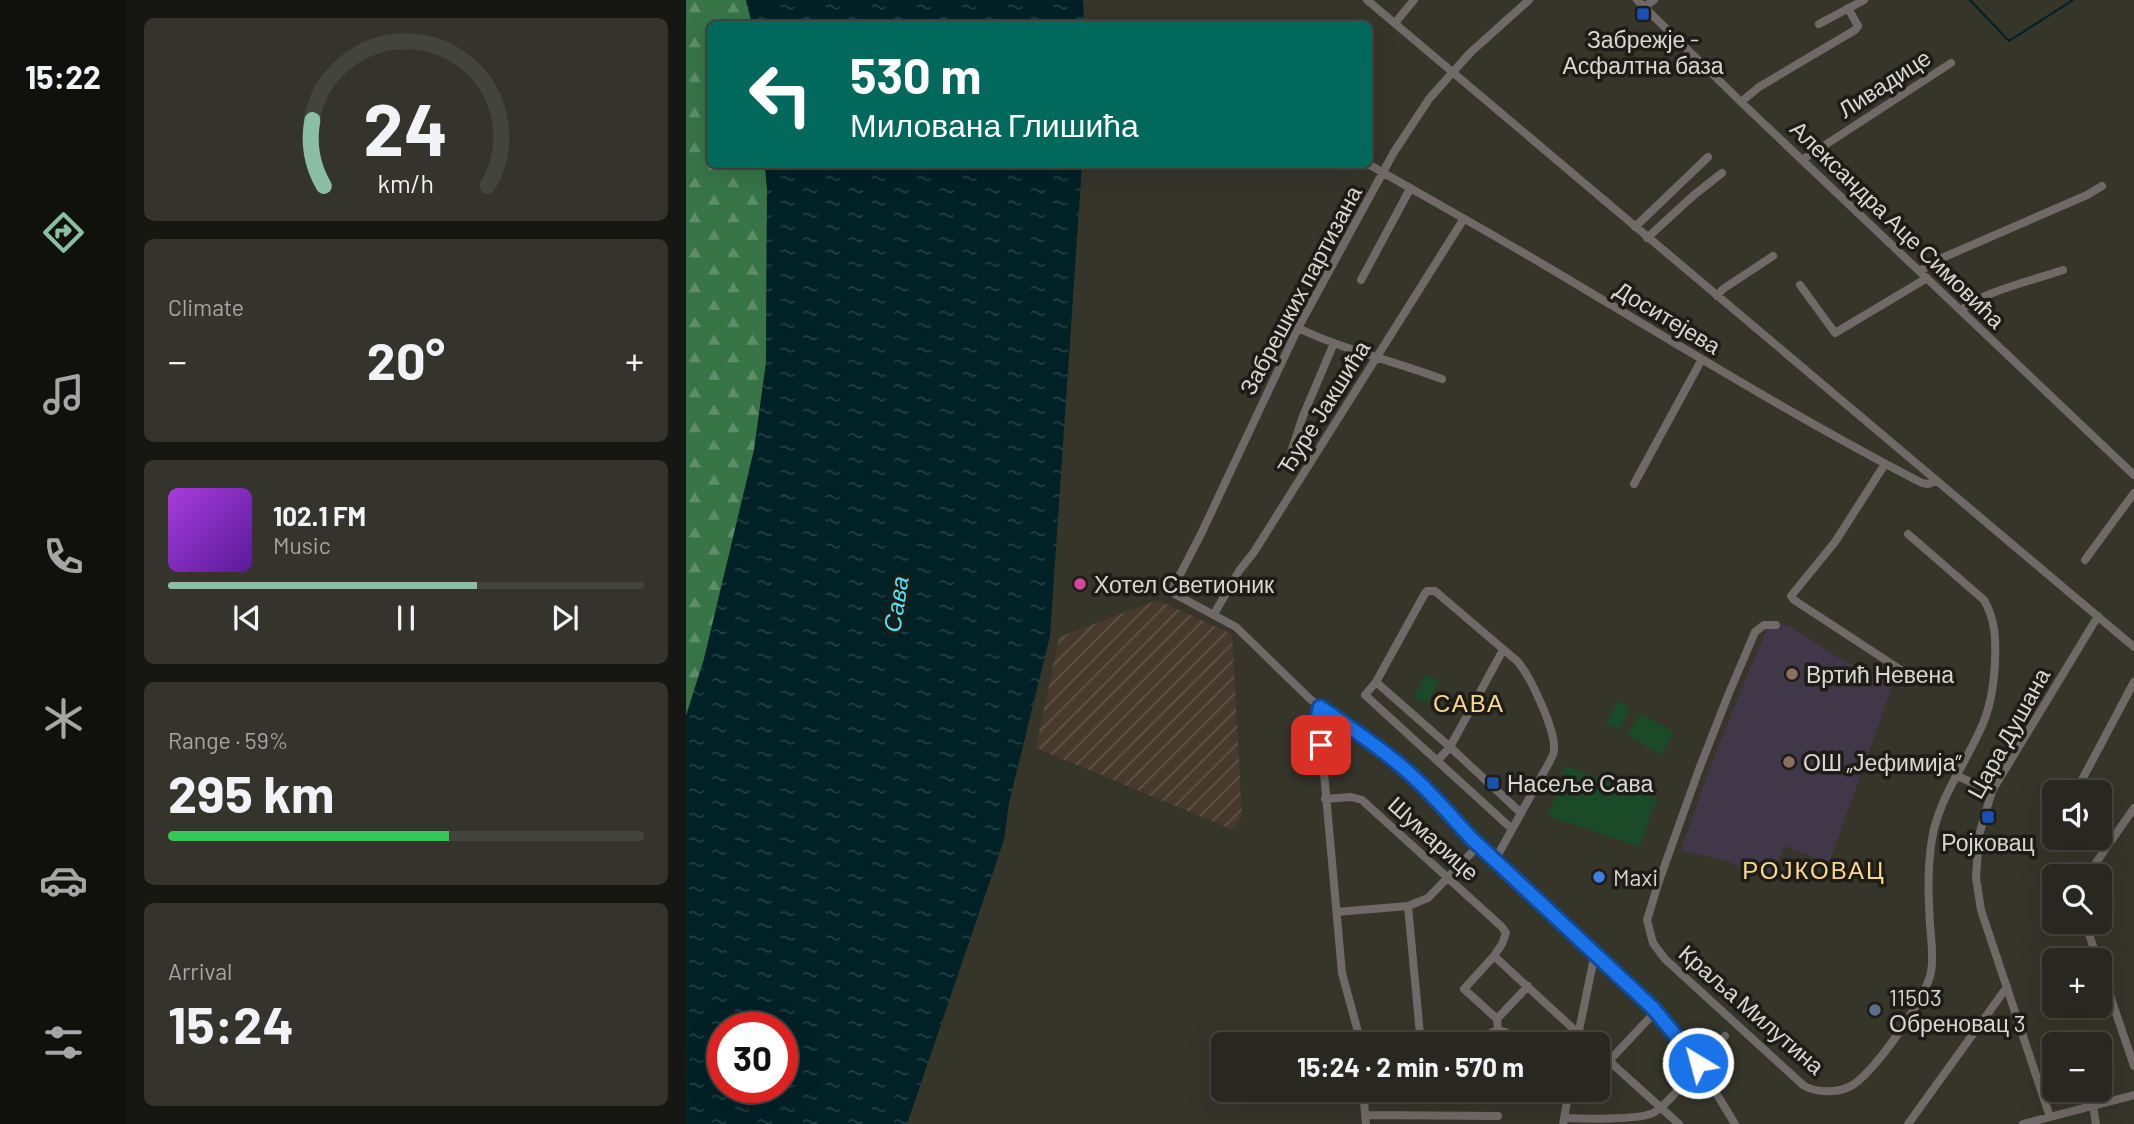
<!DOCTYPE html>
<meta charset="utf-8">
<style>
body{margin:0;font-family:Barlow,sans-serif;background:#34342d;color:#f1f3f6;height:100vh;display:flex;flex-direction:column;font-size:26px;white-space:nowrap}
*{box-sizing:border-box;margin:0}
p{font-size:23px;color:#a5a6a5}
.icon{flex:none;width:38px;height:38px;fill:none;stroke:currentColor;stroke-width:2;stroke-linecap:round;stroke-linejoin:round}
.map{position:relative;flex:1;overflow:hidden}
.side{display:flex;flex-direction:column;gap:18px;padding:18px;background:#161612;width:560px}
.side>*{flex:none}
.guide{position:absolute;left:21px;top:21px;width:665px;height:147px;border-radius:10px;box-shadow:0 7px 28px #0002,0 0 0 2px #44443e;background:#00695c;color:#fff;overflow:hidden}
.fabs{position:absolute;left:1356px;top:780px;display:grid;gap:14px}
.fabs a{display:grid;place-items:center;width:70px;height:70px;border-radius:10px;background:#282820;box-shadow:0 7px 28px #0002,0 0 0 2px #44443e;font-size:35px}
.speed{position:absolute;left:21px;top:1012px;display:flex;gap:14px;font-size:35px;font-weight:700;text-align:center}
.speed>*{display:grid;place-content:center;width:91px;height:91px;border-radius:50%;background:#282820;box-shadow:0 7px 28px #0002,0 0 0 2px #44443e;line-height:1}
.speed .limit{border:10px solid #d22;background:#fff;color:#111}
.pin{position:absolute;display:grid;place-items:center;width:60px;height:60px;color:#fff;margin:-30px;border-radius:14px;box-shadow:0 4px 10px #0006}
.me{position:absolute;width:77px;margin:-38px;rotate:323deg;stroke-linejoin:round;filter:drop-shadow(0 0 5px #0008)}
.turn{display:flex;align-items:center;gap:24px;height:147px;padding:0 28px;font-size:32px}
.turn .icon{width:91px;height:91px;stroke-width:2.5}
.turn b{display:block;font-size:49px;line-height:60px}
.big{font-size:52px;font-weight:700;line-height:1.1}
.side .tile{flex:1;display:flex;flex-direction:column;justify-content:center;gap:10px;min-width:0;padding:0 24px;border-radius:10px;background:#34342d}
.side .dial{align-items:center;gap:0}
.dial svg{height:182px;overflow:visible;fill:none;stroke:#44443e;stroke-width:7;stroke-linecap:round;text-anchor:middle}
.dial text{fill:#f1f3f6;stroke:none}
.song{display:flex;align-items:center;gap:21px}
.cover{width:84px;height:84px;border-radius:10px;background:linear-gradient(135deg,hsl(280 70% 55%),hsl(270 70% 35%))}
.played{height:7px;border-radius:4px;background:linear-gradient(90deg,#8abfa5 65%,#44443e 65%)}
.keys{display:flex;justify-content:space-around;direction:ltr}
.heat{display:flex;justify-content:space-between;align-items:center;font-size:38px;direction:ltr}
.charge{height:10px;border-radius:5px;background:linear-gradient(90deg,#34c759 59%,#44443e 0)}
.trip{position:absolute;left:525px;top:1032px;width:399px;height:70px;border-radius:10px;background:#282820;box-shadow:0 7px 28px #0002,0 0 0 2px #44443e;font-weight:700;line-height:70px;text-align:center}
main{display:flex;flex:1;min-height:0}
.tab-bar{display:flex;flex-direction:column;width:126px;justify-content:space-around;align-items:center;background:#10100d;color:#a5a6a5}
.tab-bar .icon{width:49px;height:49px}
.tab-bar .selected{color:#8abfa5}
.tab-bar b{font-size:32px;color:#f1f3f6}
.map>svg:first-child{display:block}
.industrial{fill:url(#industrial-furrows)}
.education{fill:#403849}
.forest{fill:url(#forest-firs)}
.park{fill:#1b4a29}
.water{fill:url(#water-ripples);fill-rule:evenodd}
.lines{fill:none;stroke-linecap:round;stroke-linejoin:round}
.stream{stroke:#002126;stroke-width:2}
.minor{stroke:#6f6a67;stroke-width:8}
.route-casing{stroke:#114b97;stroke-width:18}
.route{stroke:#1a73e8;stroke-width:12}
.transit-dot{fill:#1a4fb4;stroke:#1d1c17;stroke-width:2.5}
.hotel-dot{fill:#d1479c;stroke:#1d1c17;stroke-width:2.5}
.education-dot{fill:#8d6e63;stroke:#1d1c17;stroke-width:2.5}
.shop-dot{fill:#3f7fe0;stroke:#1d1c17;stroke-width:2.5}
.service-dot{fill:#5c6f8a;stroke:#1d1c17;stroke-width:2.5}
.labels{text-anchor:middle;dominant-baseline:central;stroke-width:7;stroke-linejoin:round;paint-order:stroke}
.poi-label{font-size:23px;fill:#d8d7d1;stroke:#1d1c17;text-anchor:start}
.street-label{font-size:23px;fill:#d8d7d1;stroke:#1d1c17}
.water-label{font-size:24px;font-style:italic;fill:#4fe6fc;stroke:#1d1c17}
.neighbourhood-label{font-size:24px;letter-spacing:2px;fill:#fbd68d;stroke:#1d1c17}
</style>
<main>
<nav class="tab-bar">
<b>15:22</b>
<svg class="icon selected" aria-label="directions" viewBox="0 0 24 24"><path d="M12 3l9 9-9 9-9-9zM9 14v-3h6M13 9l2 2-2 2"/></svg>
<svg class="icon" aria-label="music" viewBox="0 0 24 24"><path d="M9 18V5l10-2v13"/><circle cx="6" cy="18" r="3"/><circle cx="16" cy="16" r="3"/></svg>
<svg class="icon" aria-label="phone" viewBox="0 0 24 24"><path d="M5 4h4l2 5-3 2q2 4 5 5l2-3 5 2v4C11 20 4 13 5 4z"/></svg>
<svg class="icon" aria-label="climate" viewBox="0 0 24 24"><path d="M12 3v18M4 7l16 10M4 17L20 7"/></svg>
<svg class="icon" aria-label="car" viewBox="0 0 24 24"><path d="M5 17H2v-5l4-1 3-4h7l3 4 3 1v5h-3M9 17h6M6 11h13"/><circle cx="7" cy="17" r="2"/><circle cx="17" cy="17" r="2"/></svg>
<svg class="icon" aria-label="filters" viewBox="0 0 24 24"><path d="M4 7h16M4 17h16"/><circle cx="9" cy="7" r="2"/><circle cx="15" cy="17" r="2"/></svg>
</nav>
<section class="side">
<div class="tile dial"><svg viewBox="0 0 100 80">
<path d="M14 69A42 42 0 1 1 86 69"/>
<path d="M14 69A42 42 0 0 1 9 40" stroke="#8abfa5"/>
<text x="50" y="56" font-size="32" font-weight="700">24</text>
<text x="50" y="72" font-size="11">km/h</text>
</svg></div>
<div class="tile"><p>Climate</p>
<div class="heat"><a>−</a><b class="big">20°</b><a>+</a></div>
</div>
<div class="tile">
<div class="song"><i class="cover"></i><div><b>102.1 FM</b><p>Music</p></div></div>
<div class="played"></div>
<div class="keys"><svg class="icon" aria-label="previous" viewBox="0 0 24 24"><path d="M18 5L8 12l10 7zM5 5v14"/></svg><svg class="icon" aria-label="pause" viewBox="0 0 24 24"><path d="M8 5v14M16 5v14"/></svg><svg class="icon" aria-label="next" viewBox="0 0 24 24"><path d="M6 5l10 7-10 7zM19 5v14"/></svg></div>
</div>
<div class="tile"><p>Range · 59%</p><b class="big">295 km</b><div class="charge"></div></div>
<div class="tile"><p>Arrival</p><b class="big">15:24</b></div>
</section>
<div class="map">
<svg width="1448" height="1124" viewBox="0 0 1448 1124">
<defs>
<pattern id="industrial-furrows" width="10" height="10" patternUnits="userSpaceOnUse" patternTransform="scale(1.75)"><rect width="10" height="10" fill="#47392b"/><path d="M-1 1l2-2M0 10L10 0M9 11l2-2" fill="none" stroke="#615549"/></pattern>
<pattern id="forest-firs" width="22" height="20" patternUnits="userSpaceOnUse" patternTransform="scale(1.75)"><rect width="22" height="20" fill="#377547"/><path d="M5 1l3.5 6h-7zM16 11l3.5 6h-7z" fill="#5d8e69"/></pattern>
<pattern id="water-ripples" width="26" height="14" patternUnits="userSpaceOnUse" patternTransform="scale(1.75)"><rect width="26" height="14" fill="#002126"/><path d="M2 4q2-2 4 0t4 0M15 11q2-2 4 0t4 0" fill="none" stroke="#244044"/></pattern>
</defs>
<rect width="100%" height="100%" fill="#36352a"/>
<!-- industrial -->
<path class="industrial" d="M 472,600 L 546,634 L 556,816 L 547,830 L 350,748 L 373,637 Z"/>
<!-- education -->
<path class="education" d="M 1091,622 L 1107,628 L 1156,660 L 1207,684 L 1143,863 L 1098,846 L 1085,879 L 1041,861 L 995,850 L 1022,773 L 1056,688 L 1081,629 Z"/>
<!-- forest -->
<path class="forest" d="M 0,0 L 60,0 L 66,24 L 24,24 L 24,164 L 79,165 L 81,189 L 80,363 L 68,450 L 18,659 L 0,716 Z"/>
<!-- park -->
<path class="park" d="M 740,674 L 753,681 L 741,704 L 728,697 Z
M 932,701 L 944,708 L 933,730 L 920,723 Z
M 954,713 L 988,732 L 975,755 L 941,735 Z
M 879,766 L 971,798 L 954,847 L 862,816 Z"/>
<!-- water -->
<path class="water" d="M 60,0 L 397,0 L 398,24 L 66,24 Z
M 79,165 L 396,165 L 364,636 L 323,803 L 318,840 L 221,1124 L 0,1124 L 0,716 L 18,659 L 68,450 L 80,363 L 81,189 ZM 37,1027 L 96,1027 L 96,1087 L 37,1087 Z"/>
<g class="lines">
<!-- stream -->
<path class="stream" d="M 1284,0 L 1323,41 L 1387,0"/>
<!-- minor -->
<path class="minor" d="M 681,0 L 1448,647
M 843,0 L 785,52 L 766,73 L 743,99 L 708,152 L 612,328 L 515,534 L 485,592 L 550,627 L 624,699 L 695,750 L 723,772 L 792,846 L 967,1008 L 1013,1065 L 1049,1124
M 951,0 L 1055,102 L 1448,475
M 958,7 L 968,0
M 709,23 L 728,0
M 1133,24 L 1178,0
M 1055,102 L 1073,87 L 1169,30 L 1172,26 L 1162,8
M 1116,160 L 1265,63
M 682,164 C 750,203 819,241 885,281 C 1001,350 1116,421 1236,483 L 1242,484 L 1251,481
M 949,227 L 1022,157
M 961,238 L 1008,195 L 1036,173
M 1234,271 L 1256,258 L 1401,195 L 1416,186
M 675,280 L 724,189
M 1114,285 L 1149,333 L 1241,278
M 1031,296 L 1037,289 L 1087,256
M 1275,311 C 1291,293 1352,279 1377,270
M 612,328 C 658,350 708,361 756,379
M 603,458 L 617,416 L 648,343
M 1199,464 L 1149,542 L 1105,596 L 1108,600 L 1218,672
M 948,484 L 1016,359
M 1399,560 L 1448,493
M 528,614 L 553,571 L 568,552 L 777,220
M 1090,625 L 1078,625 L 1069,632 L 1043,693 L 1012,772 L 972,884 L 961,920 L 967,943 L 979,959 L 1117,1085 C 1129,1093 1150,1093 1163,1087 C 1186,1077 1241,997 1245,972 C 1248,956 1245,940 1244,924 C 1242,892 1241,861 1248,829 C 1257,793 1280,762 1295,728 C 1305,707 1308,684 1309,661 C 1310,638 1309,619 1298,600 L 1222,534
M 690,682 L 764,747 L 835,813
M 634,707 L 633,717 L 656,973 L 672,1032 L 673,1045
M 752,760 L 764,747 L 817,650
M 1271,776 L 1306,791
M 1389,793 L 1448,682
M 639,799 L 665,797 L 676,800 L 816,927 L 820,933 L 816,944 L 808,956 L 778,989 L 811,1019
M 809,860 L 864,761 C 866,756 868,755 868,750 C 870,731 844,675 831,661 L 749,591 L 741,591 L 738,595 L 690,682 L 679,695 L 826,829
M 1400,877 L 1448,808
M 651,912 L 722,906
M 1399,922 L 1412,961
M 808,956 L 905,1045
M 1414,966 L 1448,1066
M 812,1030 L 811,1019 L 842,986
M 735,1045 L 722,906 L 742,898 L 792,846
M 797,1045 L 803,1034 C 814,1027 826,1032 829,1045
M 890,1045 L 909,953
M 912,1051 L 993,1124
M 923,1061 L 970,1011
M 1012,1063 L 1039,1036
M 677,1090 L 680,1124
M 1407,1106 L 1410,1124
M 679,1115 L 812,1116
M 1364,1117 L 1295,910 L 1290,878 L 1293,835 L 1306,791 L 1412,616
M 879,1118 C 897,1119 952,1120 967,1113 C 981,1106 1002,1077 1013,1065
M 877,1124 L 883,1090
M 1222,1124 L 1321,987
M 1337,1124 L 1448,1095"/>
</g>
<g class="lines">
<defs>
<path id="route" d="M 635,745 L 632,717 L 634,707 C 663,727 694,747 721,771 C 744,791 764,815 785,838 L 967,1008 L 1012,1063"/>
</defs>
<!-- route casing -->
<use href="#route" class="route-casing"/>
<!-- route -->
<use href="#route" class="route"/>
</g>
<!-- markers -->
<g class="transit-dot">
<rect x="950" y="7" width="14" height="14" rx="3.5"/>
<rect x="800" y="776" width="14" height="14" rx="3.5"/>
<rect x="1295" y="810" width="14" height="14" rx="3.5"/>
</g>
<circle class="hotel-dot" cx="394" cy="584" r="7"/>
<g class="education-dot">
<circle cx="1106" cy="674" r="7"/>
<circle cx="1103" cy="762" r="7"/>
</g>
<circle class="shop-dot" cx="913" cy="877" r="7"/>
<circle class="service-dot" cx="1189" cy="1010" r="7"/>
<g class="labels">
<!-- poi labels -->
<g class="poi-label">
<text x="957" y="39" text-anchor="middle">Забрежје -<tspan x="957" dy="26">Асфалтна база</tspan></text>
<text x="408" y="584">Хотел Светионик</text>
<text x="1120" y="674">Вртић Невена</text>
<text x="1117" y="762">ОШ „Јефимија”</text>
<text x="821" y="783">Насеље Сава</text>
<text x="1302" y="842" text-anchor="middle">Ројковац</text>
<text x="927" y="877">Maxi</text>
<text x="1203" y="997">11503<tspan x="1203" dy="26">Обреновац 3</tspan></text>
</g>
<!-- street labels -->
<g class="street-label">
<text transform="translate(1198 83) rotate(-33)">Ливадице</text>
<text transform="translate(1212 224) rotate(44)">Александра Аце Симовића</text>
<text transform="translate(614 290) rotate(-62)">Забрешких партизана</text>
<text transform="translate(982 317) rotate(31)">Доситејева</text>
<text transform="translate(637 407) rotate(-58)">Ђуре Јакшића</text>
<text transform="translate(1322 733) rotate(-61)">Цара Душана</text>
<text transform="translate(748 838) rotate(42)">Шумарице</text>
<text transform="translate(1066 1009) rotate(41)">Краља Милутина</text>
</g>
<!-- water labels -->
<g class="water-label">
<text transform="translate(209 604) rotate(-81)">Сава</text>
</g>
<!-- neighbourhood labels -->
<g class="neighbourhood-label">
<text x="783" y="702">САВА</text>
<text x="1128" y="869">РОЈКОВАЦ</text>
</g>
</g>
</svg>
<div class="fabs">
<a><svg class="icon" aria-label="sound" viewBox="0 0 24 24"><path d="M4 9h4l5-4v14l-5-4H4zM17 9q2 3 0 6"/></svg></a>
<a><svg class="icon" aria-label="search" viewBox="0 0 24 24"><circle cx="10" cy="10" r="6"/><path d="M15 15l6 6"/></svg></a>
<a>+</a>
<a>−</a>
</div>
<div class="speed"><div class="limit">30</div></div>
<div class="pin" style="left:635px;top:745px;background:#d93025"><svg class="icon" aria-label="arrive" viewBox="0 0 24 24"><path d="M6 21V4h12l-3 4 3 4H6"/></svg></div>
<svg class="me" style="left:1012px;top:1063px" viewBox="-20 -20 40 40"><circle r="17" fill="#1a73e8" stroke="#fff" stroke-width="3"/><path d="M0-11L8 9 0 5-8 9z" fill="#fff"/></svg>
<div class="trip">15:24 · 2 min · 570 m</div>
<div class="guide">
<div class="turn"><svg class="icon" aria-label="left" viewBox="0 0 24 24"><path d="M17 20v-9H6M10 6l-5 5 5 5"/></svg><div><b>530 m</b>Милована Глишића</div></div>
</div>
</div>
</main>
